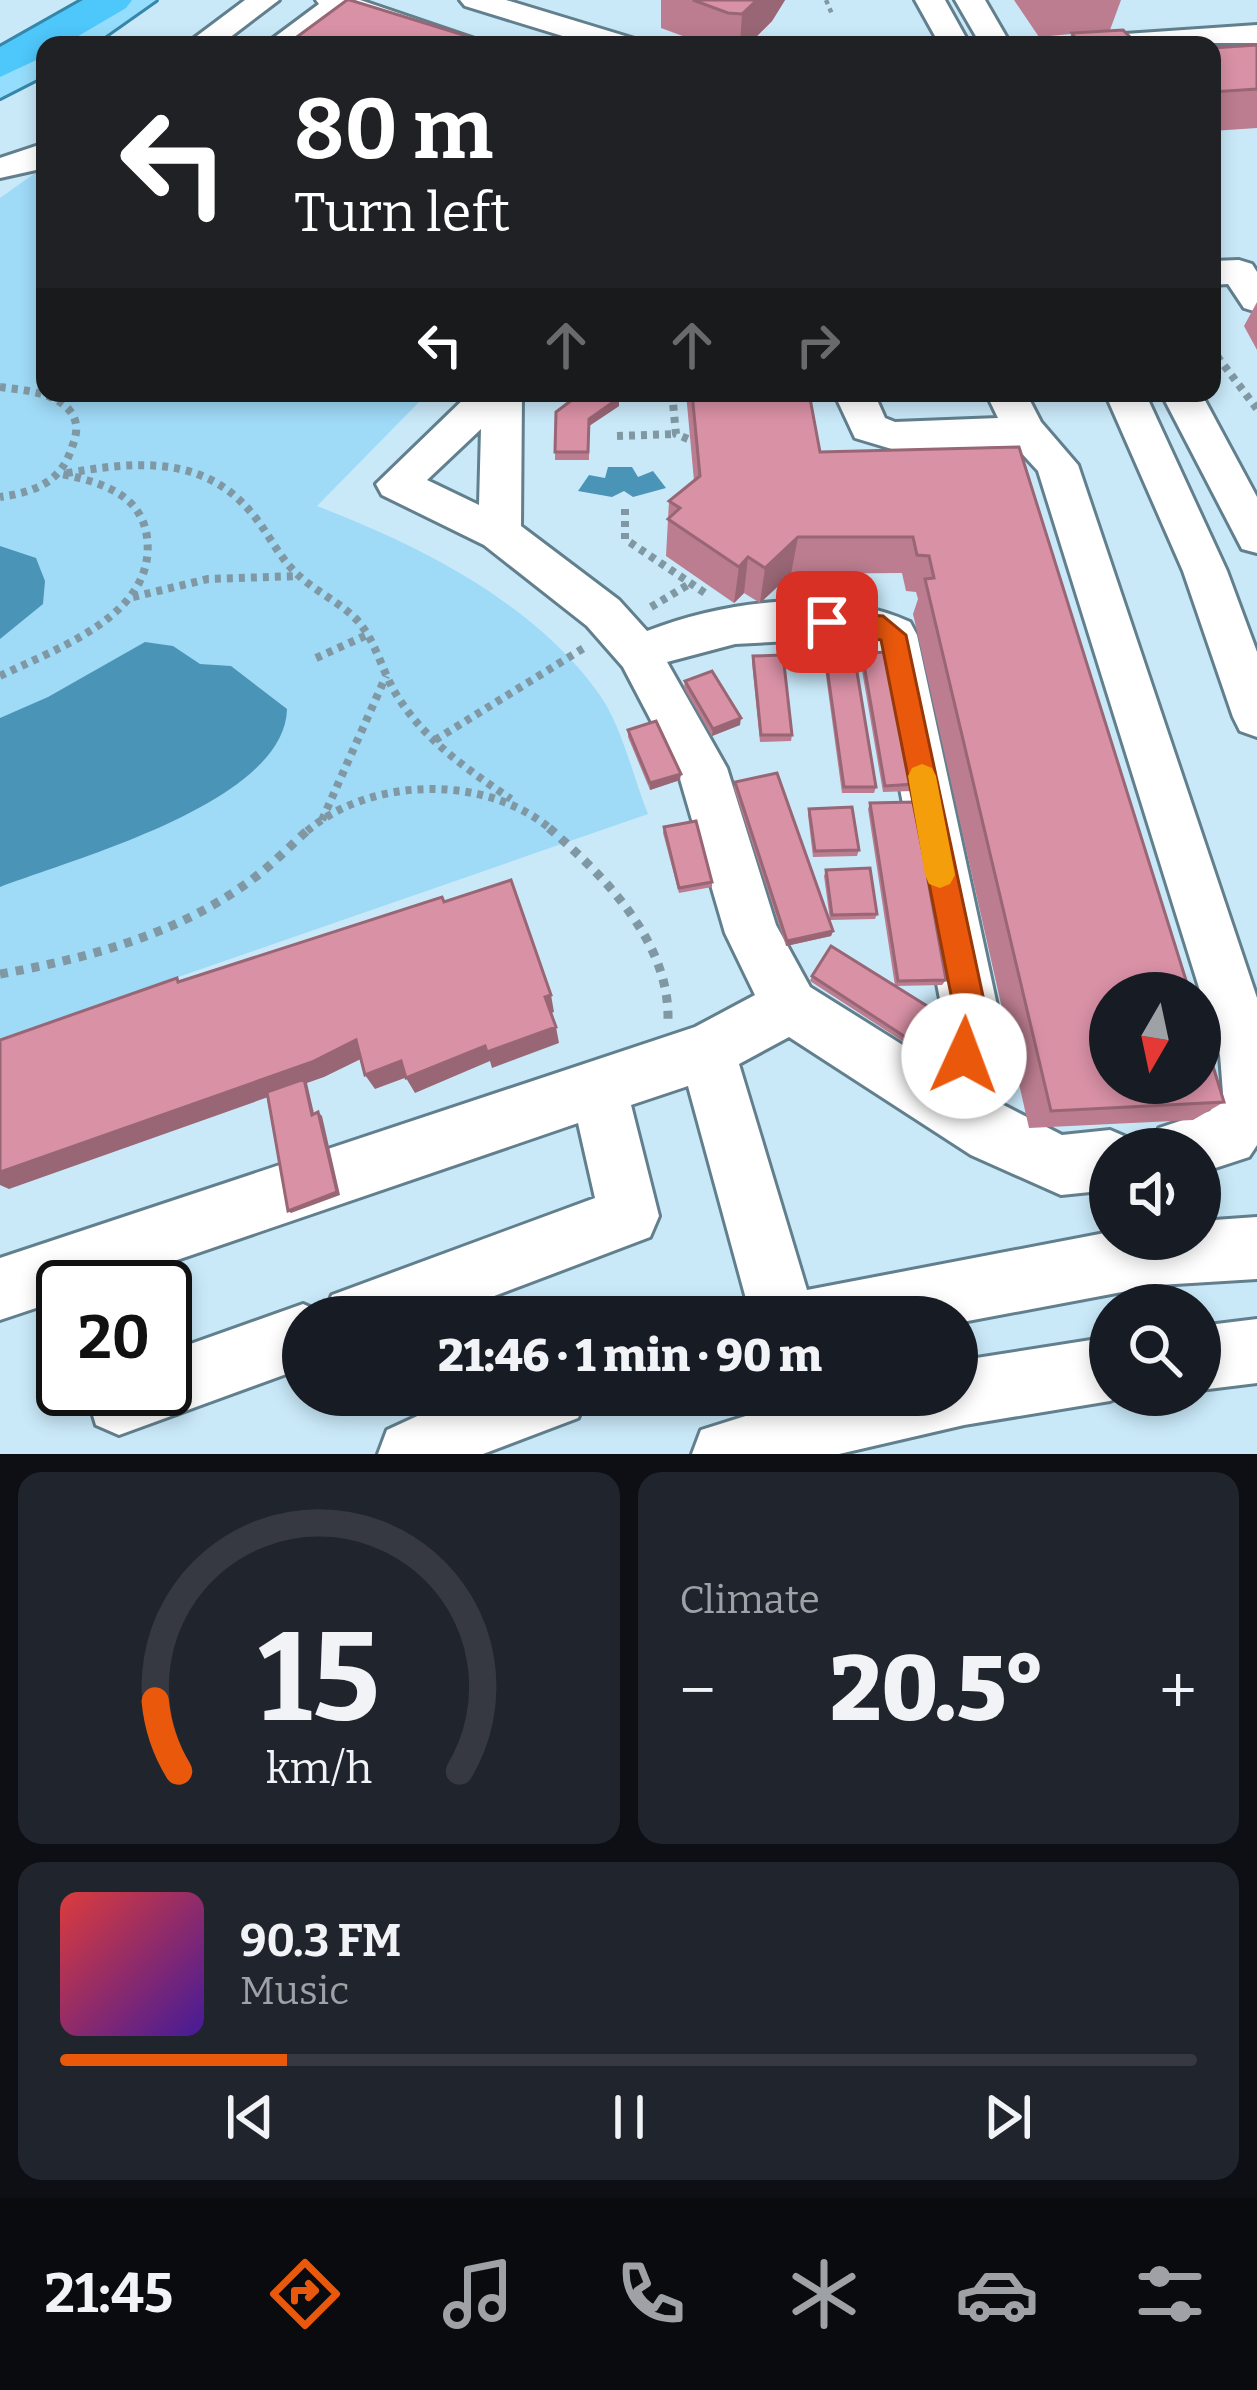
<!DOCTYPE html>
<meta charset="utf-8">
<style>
body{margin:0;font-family:Bitter,serif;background:#20242c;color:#f1f3f6;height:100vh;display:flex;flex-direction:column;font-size:45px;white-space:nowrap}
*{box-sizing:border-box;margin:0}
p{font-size:39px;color:#9ea1a6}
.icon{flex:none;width:66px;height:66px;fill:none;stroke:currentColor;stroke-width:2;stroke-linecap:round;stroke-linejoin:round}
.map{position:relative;height:1454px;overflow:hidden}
.sheet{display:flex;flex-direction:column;gap:18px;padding:18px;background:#0d0f14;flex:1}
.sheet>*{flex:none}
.top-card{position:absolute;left:36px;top:36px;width:1185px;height:366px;border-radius:24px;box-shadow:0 6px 18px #0003;background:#202124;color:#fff;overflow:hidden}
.needle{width:78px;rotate:189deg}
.tools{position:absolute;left:1089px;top:972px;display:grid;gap:24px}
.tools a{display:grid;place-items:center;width:132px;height:132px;border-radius:50%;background:#171b24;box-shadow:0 6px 18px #0003;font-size:60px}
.speed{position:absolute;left:36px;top:1260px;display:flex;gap:24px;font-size:60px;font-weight:700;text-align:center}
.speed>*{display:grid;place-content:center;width:156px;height:156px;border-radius:50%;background:#171b24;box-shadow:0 6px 18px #0003;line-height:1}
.speed .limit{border:6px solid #111;border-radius:18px;background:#fff;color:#111}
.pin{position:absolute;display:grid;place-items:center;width:102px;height:102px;color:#fff;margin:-51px;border-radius:24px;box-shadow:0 6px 18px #0006}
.me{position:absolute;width:132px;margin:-66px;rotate:2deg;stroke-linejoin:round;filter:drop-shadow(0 0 9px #0008)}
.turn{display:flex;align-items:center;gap:42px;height:252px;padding:0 60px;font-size:54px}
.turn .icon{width:156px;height:156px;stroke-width:2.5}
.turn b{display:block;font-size:84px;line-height:102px}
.lanes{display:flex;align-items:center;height:114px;padding:0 60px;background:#0003;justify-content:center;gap:60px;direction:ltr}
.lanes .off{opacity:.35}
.big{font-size:90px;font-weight:800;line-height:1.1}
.sheet .card{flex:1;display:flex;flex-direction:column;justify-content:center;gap:18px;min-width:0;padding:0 42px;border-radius:24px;background:#20242c}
.sheet .dial{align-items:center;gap:0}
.dial svg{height:312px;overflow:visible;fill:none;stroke:#363941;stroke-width:7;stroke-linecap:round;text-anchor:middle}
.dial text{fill:#f1f3f6;stroke:none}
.song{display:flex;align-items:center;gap:36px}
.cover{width:144px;height:144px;border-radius:18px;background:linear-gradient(135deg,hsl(0 70% 55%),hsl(260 70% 35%))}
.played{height:12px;border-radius:6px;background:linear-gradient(90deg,#ea580c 20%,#363941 20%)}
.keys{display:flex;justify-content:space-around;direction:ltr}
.heat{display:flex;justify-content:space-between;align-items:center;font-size:66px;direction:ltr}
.sheet .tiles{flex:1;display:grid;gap:18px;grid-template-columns:1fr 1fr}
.card:last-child{grid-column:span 2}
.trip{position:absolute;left:282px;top:1296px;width:696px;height:120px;border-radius:60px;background:#171b24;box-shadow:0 6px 18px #0003;font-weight:800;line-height:120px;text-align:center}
.tabs{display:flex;height:192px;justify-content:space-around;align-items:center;background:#090b0e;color:#9ea1a6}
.tabs .icon{width:84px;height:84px}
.tabs .on{color:#ea580c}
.tabs b{font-size:54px;color:#f1f3f6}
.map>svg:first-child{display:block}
.green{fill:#9fdaf7}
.water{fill:#4a95b7}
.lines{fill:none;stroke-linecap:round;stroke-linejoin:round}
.minor-casing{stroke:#627f8d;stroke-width:6}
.major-casing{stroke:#3487aa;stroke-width:6}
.highway-casing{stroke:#3487aa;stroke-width:6}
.path-far2{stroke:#8098a4;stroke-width:4.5;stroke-dasharray:4.5 4.5;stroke-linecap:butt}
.path-far1{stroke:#8098a4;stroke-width:8;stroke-dasharray:6 6;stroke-linecap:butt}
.path{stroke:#8098a4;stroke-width:9;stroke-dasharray:8 8;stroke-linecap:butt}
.minor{fill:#fff;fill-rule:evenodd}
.major{fill:#95ddfc;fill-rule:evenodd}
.highway{fill:#4ec7fa;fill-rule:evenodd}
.wall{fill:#bb7d8f}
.shaded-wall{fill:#986674}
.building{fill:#d991a6;stroke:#986674;stroke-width:3}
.route{fill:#ea580c;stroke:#983908;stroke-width:3}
.slow{fill:#f59e0b}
</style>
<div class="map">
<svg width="1257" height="1454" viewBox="0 0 1257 1454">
<rect width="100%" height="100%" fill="#c9e9f9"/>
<!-- green -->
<path class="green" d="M 45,166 L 45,393 L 403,393 L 421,400 L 317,506 C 418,545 534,602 599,694 C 622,726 633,777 648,814 L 0,1039 L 0,198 Z"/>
<!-- water -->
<path class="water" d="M 608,467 L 632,467 L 638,477 L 653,471 L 666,488 L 633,497 L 624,491 L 612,497 L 578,491 L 589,475 L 605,478 Z
M 0,546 L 36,558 L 45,581 L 43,604 L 0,639 Z
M 145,642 L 173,646 L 200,664 L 231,666 L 287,709 C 285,802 76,858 0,887 L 0,718 L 48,697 Z"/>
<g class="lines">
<defs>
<path id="minor" d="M 245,0 L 279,0 L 220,45 L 185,45 Z
M 316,0 L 360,0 L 475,39 L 479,45 L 435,45 L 343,14 L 299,45 L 264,45 L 319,4 Z
M 460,0 L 506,0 L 635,39 L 639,45 L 592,45 L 465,6 Z
M 915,0 L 945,0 L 970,45 L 940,45 Z
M 955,0 L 985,0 L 1011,45 L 981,45 Z
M 1257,25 L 1257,43 L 1110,43 L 1125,34 Z
M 45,143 L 45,168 L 0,178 L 0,158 Z
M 1239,260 L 1252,264 L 1257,272 L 1257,312 L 1244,308 L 1228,284 L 1212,285 L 1212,261 Z
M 470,393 L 522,393 L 521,526 L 619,600 L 647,631 C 725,601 832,586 910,622 L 917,635 L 999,1015 L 980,1093 L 1062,1135 L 1110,1130 L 1131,1139 L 1135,1149 L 1110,1149 L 1110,1190 L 1061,1195 L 971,1155 L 789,1037 L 739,1064 L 807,1290 L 1110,1232 L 1110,1239 L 1200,1239 L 1200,1221 L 1257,1217 L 1257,1279 L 1159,1285 L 957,1323 L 957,1317 L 751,1317 L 688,1086 L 631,1105 L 659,1216 L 650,1237 L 439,1317 L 303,1317 L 303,1368 L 119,1435 L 96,1425 L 85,1389 L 165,1389 L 165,1353 L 303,1304 L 324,1313 L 332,1295 L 595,1198 L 578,1123 L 98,1287 L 63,1287 L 63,1299 L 0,1320 L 0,1258 L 695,1027 L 755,995 L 725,933 L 678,772 L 623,667 L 587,626 L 484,545 L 382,495 L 376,484 ZM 481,429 L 479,505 L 427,480 ZM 827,639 L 873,646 L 943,1015 L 933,1064 L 810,987 L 776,925 L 727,768 L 667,662 L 735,644 Z
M 834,393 L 874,393 L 885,418 L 895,422 L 998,418 L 986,393 L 1026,393 L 1041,422 L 1078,465 L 1257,998 L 1257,1145 L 1249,1157 L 1200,1173 L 1200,1149 L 1150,1149 L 1159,1128 L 1210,1111 L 1223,1093 L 1220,1055 L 1038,471 L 1015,446 L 895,450 L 855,438 Z
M 1105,393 L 1145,393 L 1227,571 L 1257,652 L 1257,737 L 1240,731 L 1233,717 L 1183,571 Z
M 1161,393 L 1201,393 L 1257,497 L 1257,553 L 1242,549 Z
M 1257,1319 L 1257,1383 L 1200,1390 L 1200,1326 Z
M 1110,1337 L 1110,1395 L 1125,1395 L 1110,1401 L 964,1425 L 839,1454 L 692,1454 L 701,1430 L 812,1395 L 957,1395 L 957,1361 Z
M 463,1395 L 588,1395 L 578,1418 L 483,1454 L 378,1454 L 387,1430 Z"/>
<path id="major" d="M 110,0 L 156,0 L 92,45 L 45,45 L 51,37 Z
M 45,46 L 45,75 L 0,98 L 0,68 Z"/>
<path id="highway" d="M 83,0 L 132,0 L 126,8 L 63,45 L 45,45 L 45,56 L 0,77 L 0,47 Z"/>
</defs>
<!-- minor casing -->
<use href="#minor" class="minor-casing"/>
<!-- major casing -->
<use href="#major" class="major-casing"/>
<!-- highway casing -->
<use href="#highway" class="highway-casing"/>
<!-- path-far2 -->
<path class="path-far2" d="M 826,0 L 832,14
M 1212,350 L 1219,359"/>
<!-- path-far1 -->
<path class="path-far1" d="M 1217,356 L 1257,409
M 0,387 C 23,390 55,392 70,411 C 79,422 77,435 72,447 C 61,483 34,492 0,497
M 672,393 L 676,434 L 690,440
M 617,436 L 676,434
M 625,509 L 625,539 L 708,595
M 133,597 L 208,579 L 299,576
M 651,607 L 691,583
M 316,658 L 367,635
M 0,676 C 57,648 157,615 147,537 C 141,493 99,482 62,474 C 130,462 200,453 250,511 C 266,529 276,552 293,570 C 312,590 339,601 358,621 C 376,642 382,671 396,694 C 424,740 468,770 511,799
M 435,740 L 587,646
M 322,820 L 386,676
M 307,831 C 372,776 488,774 553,831"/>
<!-- path -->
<path class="path" d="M 549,828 C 605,877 669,941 668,1019
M 0,974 C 89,958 180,934 254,878 C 274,863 291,845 310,828"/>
<!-- minor -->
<use href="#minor" class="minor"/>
<!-- major -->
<use href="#major" class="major"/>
<!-- highway -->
<use href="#highway" class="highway"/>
</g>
<!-- wall -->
<path class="wall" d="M 661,0 L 785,0 L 772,21 L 748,45 L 707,45 L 661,28 Z
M 1014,0 L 1121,0 L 1110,30 L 1148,45 L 1068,45 L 1071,34 L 1039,37 Z
M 1257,45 L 1257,128 L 1212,131 L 1212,48 Z
M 1257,302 L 1257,350 L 1244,326 Z
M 686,393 L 809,393 L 820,452 L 1019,447 L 1224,1102 L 1193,1120 L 1029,1128 L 913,614 L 918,599 L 916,592 L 906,591 L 902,573 L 791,574 L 760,603 L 744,593 L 734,603 L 666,556 L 669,501 L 694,481 Z
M 619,398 L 619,406 L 589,426 L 589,460 L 555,460 L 555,452 Z
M 862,653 L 915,784 L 913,791 L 883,792 L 860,659 Z
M 825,654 L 876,787 L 874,793 L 842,793 L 824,661 Z
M 753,656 L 792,735 L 791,741 L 760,742 L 752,663 Z
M 685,681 L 740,725 L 712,736 L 684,688 Z
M 628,730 L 680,780 L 650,790 L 628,737 Z
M 735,782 L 833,931 L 831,936 L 786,946 L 734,788 Z
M 870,803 L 946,980 L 942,985 L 895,986 L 932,1009 L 910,1046 L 810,981 L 812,976 L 895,986 L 868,809 Z
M 809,809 L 859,850 L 857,856 L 813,857 L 808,815 Z
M 664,827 L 712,882 L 712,887 L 679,893 L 663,833 Z
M 826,870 L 877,914 L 875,919 L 830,920 L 824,876 Z"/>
<!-- shaded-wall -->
<path class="shaded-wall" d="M 757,0 L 785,0 L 772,21 L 748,45 L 740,45 L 742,14 Z
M 619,398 L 619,406 L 589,426 L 589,460 L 589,419 Z
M 798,537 L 791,574 L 760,603 L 765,568 Z
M 748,557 L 744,593 L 734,603 L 739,567 Z
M 741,718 L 740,725 L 712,736 L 713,729 Z
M 681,774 L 680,780 L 650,790 L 650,783 Z
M 833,931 L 831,936 L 786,946 L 787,941 Z
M 551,995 L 554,1012 L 548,1014 L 545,997 Z
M 556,1027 L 559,1043 L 492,1068 L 490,1061 L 415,1093 L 406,1078 L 485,1046 Z
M 356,1040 L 367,1056 L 324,1077 L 307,1083 L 315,1118 L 312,1115 L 305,1084 L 9,1189 L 0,1185 L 0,1172 Z
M 401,1061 L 410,1076 L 375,1089 L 365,1075 Z
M 318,1112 L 322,1116 L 340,1195 L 291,1213 L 288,1211 Z"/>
<!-- building -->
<path class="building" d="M 347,0 L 350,0 L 496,45 L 286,45 Z
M 693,0 L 757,0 L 742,14 L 728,13 Z
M 1123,30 L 1133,40 L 1144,39 L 1148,45 L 1080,45 L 1072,33 Z
M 1257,45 L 1257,89 L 1212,92 L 1212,48 Z
M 581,393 L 611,393 L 619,398 L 589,419 L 588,452 L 555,452 L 556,412 Z
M 692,393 L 809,393 L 820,452 L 1019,447 L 1190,993 L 1110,993 L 1110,1083 L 1200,1083 L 1200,1024 L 1224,1102 L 1051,1111 L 925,579 L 934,578 L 929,556 L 917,555 L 913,537 L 798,537 L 765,568 L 748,557 L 739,567 L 668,519 L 680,508 L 669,501 L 700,476 Z
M 890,652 L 915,784 L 885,786 L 862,653 Z
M 825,654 L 854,654 L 876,787 L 844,787 Z
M 783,655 L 792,735 L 761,735 L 753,656 Z
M 712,671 L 741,718 L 713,729 L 685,681 Z
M 656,721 L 681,774 L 650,783 L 628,730 Z
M 777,773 L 833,931 L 787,941 L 735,782 Z
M 914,802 L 946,980 L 898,981 L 870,803 Z
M 852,807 L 859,850 L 815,851 L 809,809 Z
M 696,821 L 712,882 L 679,888 L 664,827 Z
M 870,868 L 877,914 L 832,915 L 826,870 Z
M 511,880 L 551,995 L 545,997 L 556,1027 L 487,1052 L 485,1046 L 406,1078 L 401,1061 L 365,1075 L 356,1040 L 312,1062 L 0,1172 L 0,1040 L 177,978 L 178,982 L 442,897 L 444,902 Z
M 831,946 L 932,1009 L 913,1042 L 812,976 Z
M 304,1079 L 312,1115 L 318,1112 L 337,1192 L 288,1211 L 267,1092 Z"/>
<!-- route -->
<path class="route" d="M 827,612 L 883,616 L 906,635 L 987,1015 L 976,1067 L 964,1072 L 953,1067 L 948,1056 L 955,1015 L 881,640 L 818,629 L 814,622 L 818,615 Z"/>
<!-- slow -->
<path class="slow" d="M 922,764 L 932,768 L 936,776 L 955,875 L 950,884 L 940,888 L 929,884 L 925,875 L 908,776 L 912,768 Z"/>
</svg>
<div class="tools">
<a><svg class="needle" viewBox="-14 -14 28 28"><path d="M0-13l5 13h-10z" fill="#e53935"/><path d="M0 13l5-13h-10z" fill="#9ea1a6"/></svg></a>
<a><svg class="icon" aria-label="sound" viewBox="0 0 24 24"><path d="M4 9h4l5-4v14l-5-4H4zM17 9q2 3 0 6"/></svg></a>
<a><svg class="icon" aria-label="search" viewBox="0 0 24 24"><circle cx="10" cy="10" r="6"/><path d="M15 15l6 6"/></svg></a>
</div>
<div class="speed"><div class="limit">20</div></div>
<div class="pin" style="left:827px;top:622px;background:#d93025"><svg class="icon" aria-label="arrive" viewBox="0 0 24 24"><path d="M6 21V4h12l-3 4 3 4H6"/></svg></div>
<svg class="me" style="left:964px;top:1056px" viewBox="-20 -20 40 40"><circle r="19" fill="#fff"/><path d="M0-13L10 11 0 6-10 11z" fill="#ea580c"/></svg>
<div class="trip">21:46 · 1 min · 90 m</div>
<div class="top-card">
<div class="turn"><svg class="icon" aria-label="left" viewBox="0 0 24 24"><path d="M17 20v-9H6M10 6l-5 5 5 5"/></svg><div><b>80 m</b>Turn left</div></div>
<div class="lanes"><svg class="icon" aria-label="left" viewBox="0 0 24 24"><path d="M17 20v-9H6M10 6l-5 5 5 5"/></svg><svg class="icon off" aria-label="ahead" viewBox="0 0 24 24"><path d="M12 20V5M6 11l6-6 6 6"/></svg><svg class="icon off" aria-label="ahead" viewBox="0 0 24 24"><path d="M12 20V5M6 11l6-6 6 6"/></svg><svg class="icon off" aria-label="right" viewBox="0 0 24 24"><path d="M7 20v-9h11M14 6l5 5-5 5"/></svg></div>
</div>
</div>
<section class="sheet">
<div class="tiles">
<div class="card dial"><svg viewBox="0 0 100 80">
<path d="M14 69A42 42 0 1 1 86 69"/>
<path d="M14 69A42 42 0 0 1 8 51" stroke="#ea580c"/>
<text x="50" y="56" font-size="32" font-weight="700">15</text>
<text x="50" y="72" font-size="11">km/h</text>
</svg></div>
<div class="card"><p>Climate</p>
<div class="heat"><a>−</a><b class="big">20.5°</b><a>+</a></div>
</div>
<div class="card">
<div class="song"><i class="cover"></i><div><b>90.3 FM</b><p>Music</p></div></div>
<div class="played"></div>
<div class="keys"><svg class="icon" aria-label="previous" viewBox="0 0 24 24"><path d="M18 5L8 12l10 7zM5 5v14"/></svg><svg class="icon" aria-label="pause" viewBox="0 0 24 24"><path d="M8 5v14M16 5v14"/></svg><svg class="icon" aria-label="next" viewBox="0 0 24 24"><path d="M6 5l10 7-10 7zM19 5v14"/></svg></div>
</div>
</div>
</section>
<nav class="tabs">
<b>21:45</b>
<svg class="icon on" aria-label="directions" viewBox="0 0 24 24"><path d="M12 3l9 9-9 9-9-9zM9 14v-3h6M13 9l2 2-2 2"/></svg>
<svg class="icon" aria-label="music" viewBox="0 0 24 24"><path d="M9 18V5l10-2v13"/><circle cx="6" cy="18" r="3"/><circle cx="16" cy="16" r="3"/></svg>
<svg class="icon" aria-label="phone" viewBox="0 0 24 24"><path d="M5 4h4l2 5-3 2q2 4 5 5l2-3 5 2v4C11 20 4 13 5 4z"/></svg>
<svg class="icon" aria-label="climate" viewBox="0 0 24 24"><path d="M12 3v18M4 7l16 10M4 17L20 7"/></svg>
<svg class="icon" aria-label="car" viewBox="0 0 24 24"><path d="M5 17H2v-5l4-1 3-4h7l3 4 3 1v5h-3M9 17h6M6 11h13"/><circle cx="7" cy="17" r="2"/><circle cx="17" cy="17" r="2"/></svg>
<svg class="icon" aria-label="filters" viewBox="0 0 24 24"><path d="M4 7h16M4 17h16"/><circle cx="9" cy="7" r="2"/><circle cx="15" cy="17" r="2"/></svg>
</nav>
